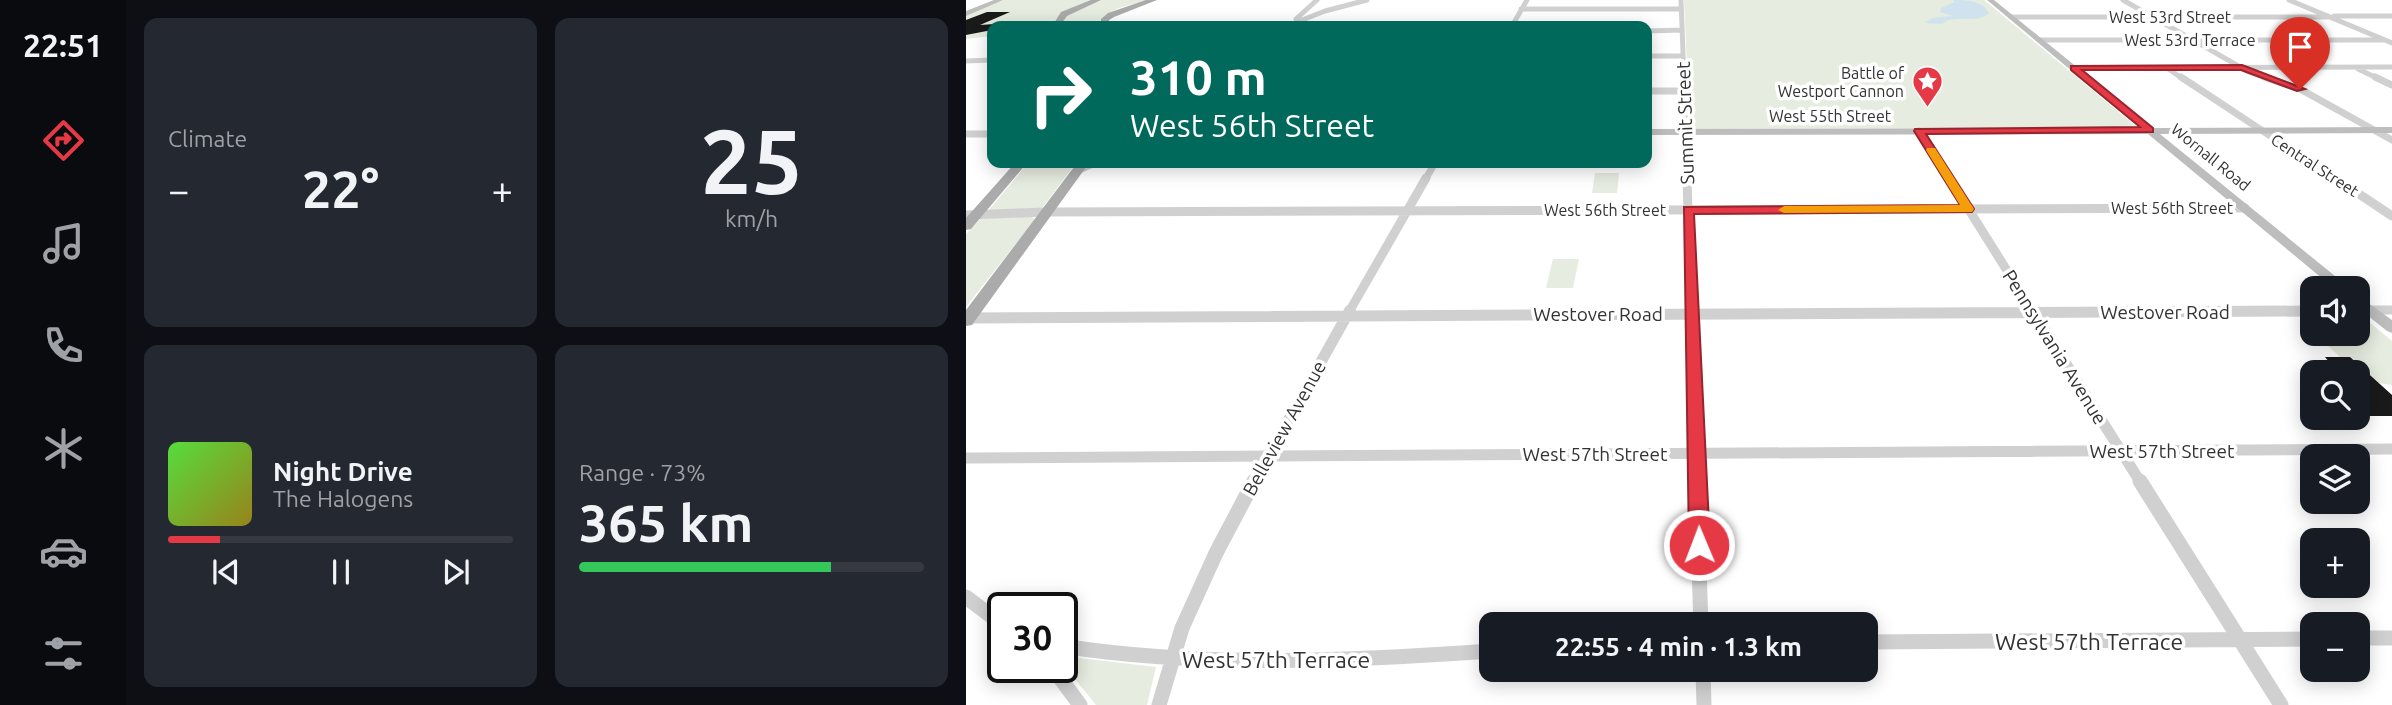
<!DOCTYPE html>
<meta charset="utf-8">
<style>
body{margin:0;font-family:Ubuntu,sans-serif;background:#242831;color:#f1f3f6;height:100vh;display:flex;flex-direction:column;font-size:26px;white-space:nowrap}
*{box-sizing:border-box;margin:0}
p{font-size:23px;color:#9ea1a6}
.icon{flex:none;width:38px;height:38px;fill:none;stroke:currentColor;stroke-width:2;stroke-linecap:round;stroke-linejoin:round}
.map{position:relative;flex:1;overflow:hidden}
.side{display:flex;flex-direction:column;gap:18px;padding:18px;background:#0d0f14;width:840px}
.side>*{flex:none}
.banner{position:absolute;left:21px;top:21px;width:665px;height:147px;border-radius:14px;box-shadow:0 4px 18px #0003;background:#00695c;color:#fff;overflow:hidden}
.controls{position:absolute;left:1334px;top:276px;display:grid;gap:14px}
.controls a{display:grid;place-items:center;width:70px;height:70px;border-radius:14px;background:#171b24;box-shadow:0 4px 18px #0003;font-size:35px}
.speed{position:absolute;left:21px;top:592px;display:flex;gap:14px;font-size:35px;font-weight:700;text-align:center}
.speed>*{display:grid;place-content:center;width:91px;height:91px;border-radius:50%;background:#171b24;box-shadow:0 4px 18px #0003;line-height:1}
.speed .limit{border:4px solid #111;border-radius:10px;background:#fff;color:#111}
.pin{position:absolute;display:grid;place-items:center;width:60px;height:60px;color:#fff;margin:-72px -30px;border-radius:50% 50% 50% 0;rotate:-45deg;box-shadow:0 0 7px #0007}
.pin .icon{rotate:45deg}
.me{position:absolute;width:77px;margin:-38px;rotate:359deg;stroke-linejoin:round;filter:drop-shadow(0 0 5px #0008)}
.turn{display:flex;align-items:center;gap:24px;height:147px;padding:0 28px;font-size:32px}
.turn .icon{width:91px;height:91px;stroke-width:2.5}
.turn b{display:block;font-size:49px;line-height:60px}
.big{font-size:52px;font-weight:600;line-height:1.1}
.side .widget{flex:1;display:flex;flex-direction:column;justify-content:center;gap:10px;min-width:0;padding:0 24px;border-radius:14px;background:#242831}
.side .dial{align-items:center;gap:0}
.dial b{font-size:91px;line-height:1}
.song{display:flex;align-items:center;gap:21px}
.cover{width:84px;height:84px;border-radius:10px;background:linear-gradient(135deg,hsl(110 70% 55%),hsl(50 70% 35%))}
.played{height:7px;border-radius:4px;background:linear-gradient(90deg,#e63946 15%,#363941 15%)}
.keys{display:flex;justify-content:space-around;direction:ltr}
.heat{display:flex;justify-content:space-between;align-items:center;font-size:38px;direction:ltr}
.charge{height:10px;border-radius:5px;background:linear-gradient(90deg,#34c759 73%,#363941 0)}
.side .tiles{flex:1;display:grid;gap:18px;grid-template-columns:repeat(2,1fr)}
.trip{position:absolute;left:513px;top:612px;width:399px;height:70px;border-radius:14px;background:#171b24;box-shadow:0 4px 18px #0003;font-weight:600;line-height:70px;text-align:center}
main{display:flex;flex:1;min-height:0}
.dock{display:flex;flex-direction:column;width:126px;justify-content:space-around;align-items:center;background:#090b0e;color:#9ea1a6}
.dock .icon{width:49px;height:49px}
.dock .on{color:#e63946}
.dock b{font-size:32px;color:#f1f3f6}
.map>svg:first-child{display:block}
.green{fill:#e6ecdf}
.water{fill:#cfe2ee}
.building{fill:#1a1a1a}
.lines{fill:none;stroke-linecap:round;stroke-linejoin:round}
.street-far4{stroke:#d0d0d0;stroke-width:5}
.street-far3{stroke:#d0d0d0;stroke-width:7}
.street-far2{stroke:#d0d0d0;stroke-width:9}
.street-far1{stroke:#d0d0d0;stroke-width:11}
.street{stroke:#d0d0d0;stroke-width:15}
.secondary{fill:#bdbdbd;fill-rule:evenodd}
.primary{fill:#ababab;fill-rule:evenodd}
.route{fill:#e63946;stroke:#96252e;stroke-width:2}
.slow{fill:#f59e0b}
.labels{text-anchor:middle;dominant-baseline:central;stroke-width:7;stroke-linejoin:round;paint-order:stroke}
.far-street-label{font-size:16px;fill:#333;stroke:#fff}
.far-poi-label{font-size:16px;fill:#333;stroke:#fff;text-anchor:end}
.street-label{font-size:19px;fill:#333;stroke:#fff}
.near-street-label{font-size:23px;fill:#333;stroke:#fff}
</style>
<main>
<nav class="dock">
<b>22:51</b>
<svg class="icon on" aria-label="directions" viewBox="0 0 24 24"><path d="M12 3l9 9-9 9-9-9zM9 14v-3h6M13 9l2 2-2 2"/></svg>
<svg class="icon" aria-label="music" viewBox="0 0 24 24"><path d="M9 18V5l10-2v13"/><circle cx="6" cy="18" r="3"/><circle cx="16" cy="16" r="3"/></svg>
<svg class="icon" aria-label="phone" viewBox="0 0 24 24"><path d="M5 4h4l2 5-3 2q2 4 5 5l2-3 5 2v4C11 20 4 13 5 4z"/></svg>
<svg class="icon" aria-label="climate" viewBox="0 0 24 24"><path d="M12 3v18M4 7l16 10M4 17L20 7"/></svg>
<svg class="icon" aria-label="car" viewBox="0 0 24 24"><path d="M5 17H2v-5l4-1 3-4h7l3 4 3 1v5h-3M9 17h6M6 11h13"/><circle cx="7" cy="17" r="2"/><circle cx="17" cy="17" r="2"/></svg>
<svg class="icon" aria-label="filters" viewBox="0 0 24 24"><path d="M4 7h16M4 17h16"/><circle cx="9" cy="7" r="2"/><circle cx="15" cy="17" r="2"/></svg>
</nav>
<section class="side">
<div class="tiles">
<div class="widget"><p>Climate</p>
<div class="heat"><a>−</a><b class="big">22°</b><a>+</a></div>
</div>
<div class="widget dial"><b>25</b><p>km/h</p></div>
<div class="widget">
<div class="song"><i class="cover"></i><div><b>Night Drive</b><p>The Halogens</p></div></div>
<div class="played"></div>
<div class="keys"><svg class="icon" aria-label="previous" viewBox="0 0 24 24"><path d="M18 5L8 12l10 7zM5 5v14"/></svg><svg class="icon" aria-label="pause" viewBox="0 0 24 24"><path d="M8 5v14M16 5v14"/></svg><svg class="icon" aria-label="next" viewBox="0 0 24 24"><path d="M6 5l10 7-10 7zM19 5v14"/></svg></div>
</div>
<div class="widget"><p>Range · 73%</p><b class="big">365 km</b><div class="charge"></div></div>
</div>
</section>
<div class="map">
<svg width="1426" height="705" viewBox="0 0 1426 705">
<rect width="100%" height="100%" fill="#fff"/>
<!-- green -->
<path class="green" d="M 37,0 L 128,0 L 91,18 L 85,26 L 26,26 L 26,36 L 0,39 L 0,15 Z
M 134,0 L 182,0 C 167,5 137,8 132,26 L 93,26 L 102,15 Z
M 718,0 L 1018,0 L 1172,128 L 724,129 Z
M 62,163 L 110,163 L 76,208 L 23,210 Z
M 629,173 L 653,173 L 651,193 L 626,193 Z
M 64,216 L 69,219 L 0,307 L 0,234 L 15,218 Z
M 587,259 L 613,259 L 607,288 L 580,288 Z
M 1391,321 L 1402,321 L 1426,341 L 1426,385 L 1413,383 L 1384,357 L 1374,357 L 1349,334 L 1391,334 Z
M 113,658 L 190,667 L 181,705 L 130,705 L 101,669 Z"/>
<!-- water -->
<path class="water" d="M 987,0 C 1000,0 1016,0 1023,13 C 1009,25 989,13 976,24 L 959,23 L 966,18 L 987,16 L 974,12 L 975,8 L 989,2 Z"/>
<!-- building -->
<path class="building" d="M 21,12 L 44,12 L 14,25 L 28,24 L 26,30 L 0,35 L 0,20 Z
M 1359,357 L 1384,357 L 1426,395 L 1426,416 L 1395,416 L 1391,412 L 1391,373 L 1372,373 Z"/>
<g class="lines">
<!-- street-far4 -->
<path class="street-far4" d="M 715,0 L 718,79
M 1157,0 L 1283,72 L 1303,79
M 1323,0 L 1426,43
M 555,9 L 715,9
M 1368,16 L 1426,16
M 1045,17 L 1363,17
M 330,19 L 351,0
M 206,26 L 221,26
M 321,26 L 359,11 L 401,0
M 546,26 L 561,0
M 681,31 L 716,30
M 1074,40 L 1417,40
M 681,56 L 717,56
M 0,61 L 26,60
M 1108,68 L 1426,67
M 1201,68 L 1217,79
M 1392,69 L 1413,79"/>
<!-- street-far3 -->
<path class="street-far3" d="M 717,77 L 721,180
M 1215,77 L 1371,180
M 1298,77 L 1334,89 L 1426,140
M 1409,77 L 1426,85
M 681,91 L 718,91
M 953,131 L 984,180
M 0,134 L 26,134
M 111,171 L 129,163
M 459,180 L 469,163"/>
<!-- street-far2 -->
<path class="street-far2" d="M 721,178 L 725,312
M 983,178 L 1067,312
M 1369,178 L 1426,216
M 0,215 L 80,212 L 1279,208
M 1391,310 L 1426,310
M 383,312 L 460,178
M 1185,312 L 1346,311"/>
<!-- street-far1 -->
<path class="street-far1" d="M 725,310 L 730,483
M 1066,310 L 1175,483
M 0,318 L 1346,311
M 0,458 L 1426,449
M 287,483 L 384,310"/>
<!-- street -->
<path class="street" d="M 730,481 L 735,625
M 1174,481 L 1315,705
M 0,597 L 37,625
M 1391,638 L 1426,638
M 900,642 L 1346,639
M 96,646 C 239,668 381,661 525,651
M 86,667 L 114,705
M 737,670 L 738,705
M 193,705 L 216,628 L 250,553 L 288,481"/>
<!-- secondary -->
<path class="secondary" d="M 28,0 L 37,0 L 0,16 L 0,11 Z
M 1021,0 L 1028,0 L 1186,128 L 1426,127 L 1426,133 L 1194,134 L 1385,289 L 1369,289 L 1182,134 L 681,135 L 681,129 L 1174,128 Z
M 1391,295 L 1426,320 L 1426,333 L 1421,331 L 1391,307 Z"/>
<!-- primary -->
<path class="primary" d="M 125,0 L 135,0 L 101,16 L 94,26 L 86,26 L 95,12 Z
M 180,0 L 191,0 L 148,17 L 143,20 L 143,26 L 135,26 L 135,19 L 142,13 Z
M 49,163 L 61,163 L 5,229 L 0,230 L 0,218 Z
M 111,163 L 123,163 L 6,325 L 0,326 L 0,310 Z"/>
</g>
<!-- route -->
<path class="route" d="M 1276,65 L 1339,89 L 1331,91 L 1275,70 L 1116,70 L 1187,128 L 1187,132 L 960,134 L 1008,209 L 1006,212 L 728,214 L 744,545 L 741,551 L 733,554 L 726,551 L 723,545 L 718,207 L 994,205 L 948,131 L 949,129 L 1174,127 L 1105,70 L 1105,66 Z"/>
<!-- slow -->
<path class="slow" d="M 961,148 L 969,148 L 1008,209 L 1006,212 L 818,213 L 812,210 L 818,206 L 994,205 L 960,150 Z"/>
<!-- icons -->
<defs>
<symbol id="sight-pin" viewBox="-11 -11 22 30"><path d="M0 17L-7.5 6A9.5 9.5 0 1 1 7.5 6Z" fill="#e63946" stroke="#fff"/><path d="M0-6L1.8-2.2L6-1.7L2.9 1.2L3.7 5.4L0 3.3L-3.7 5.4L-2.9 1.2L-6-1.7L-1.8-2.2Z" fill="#fff"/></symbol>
</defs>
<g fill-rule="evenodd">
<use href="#sight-pin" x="944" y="64" width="35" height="47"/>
</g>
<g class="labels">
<!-- far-street labels -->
<g class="far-street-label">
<text x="1204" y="17">West 53rd Street</text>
<text x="1224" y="40">West 53rd Terrace</text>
<text x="864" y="116">West 55th Street</text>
<text transform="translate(1245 157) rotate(39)">Wornall Road</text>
<text transform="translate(1349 165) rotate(33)">Central Street</text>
<text x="1206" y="208">West 56th Street</text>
<text x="639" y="210">West 56th Street</text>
</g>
<!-- far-poi labels -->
<g class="far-poi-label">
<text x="938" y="73">Battle of<tspan x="938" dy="18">Westport Cannon</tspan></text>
</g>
<!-- street labels -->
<g class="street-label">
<text transform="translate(719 123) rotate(-92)">Summit Street</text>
<text x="1199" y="312">Westover Road</text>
<text x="632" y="314">Westover Road</text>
<text transform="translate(1089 347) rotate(58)">Pennsylvania Avenue</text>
<text transform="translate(318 428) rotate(-61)">Belleview Avenue</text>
<text x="1196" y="451">West 57th Street</text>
<text x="629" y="454">West 57th Street</text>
</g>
<!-- near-street labels -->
<g class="near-street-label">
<text x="1123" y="641">West 57th Terrace</text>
<text x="310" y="659">West 57th Terrace</text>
</g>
</g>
</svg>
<div class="controls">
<a><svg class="icon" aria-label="sound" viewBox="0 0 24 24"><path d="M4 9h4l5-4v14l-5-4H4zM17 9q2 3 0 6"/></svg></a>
<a><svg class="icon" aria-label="search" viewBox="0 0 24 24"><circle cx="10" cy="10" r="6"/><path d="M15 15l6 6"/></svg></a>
<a><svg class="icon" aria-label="layers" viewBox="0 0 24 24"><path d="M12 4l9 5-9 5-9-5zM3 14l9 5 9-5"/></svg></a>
<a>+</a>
<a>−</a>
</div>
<div class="speed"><div class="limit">30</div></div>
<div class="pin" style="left:1334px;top:89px;background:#d93025"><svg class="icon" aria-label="arrive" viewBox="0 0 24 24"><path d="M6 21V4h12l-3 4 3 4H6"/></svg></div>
<svg class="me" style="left:733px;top:545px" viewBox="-20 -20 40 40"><circle r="17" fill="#e63946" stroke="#fff" stroke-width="3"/><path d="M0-11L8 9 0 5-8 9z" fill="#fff"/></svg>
<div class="trip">22:55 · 4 min · 1.3 km</div>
<div class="banner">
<div class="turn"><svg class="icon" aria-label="right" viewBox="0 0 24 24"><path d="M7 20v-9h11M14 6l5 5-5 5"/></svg><div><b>310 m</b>West 56th Street</div></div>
</div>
</div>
</main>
